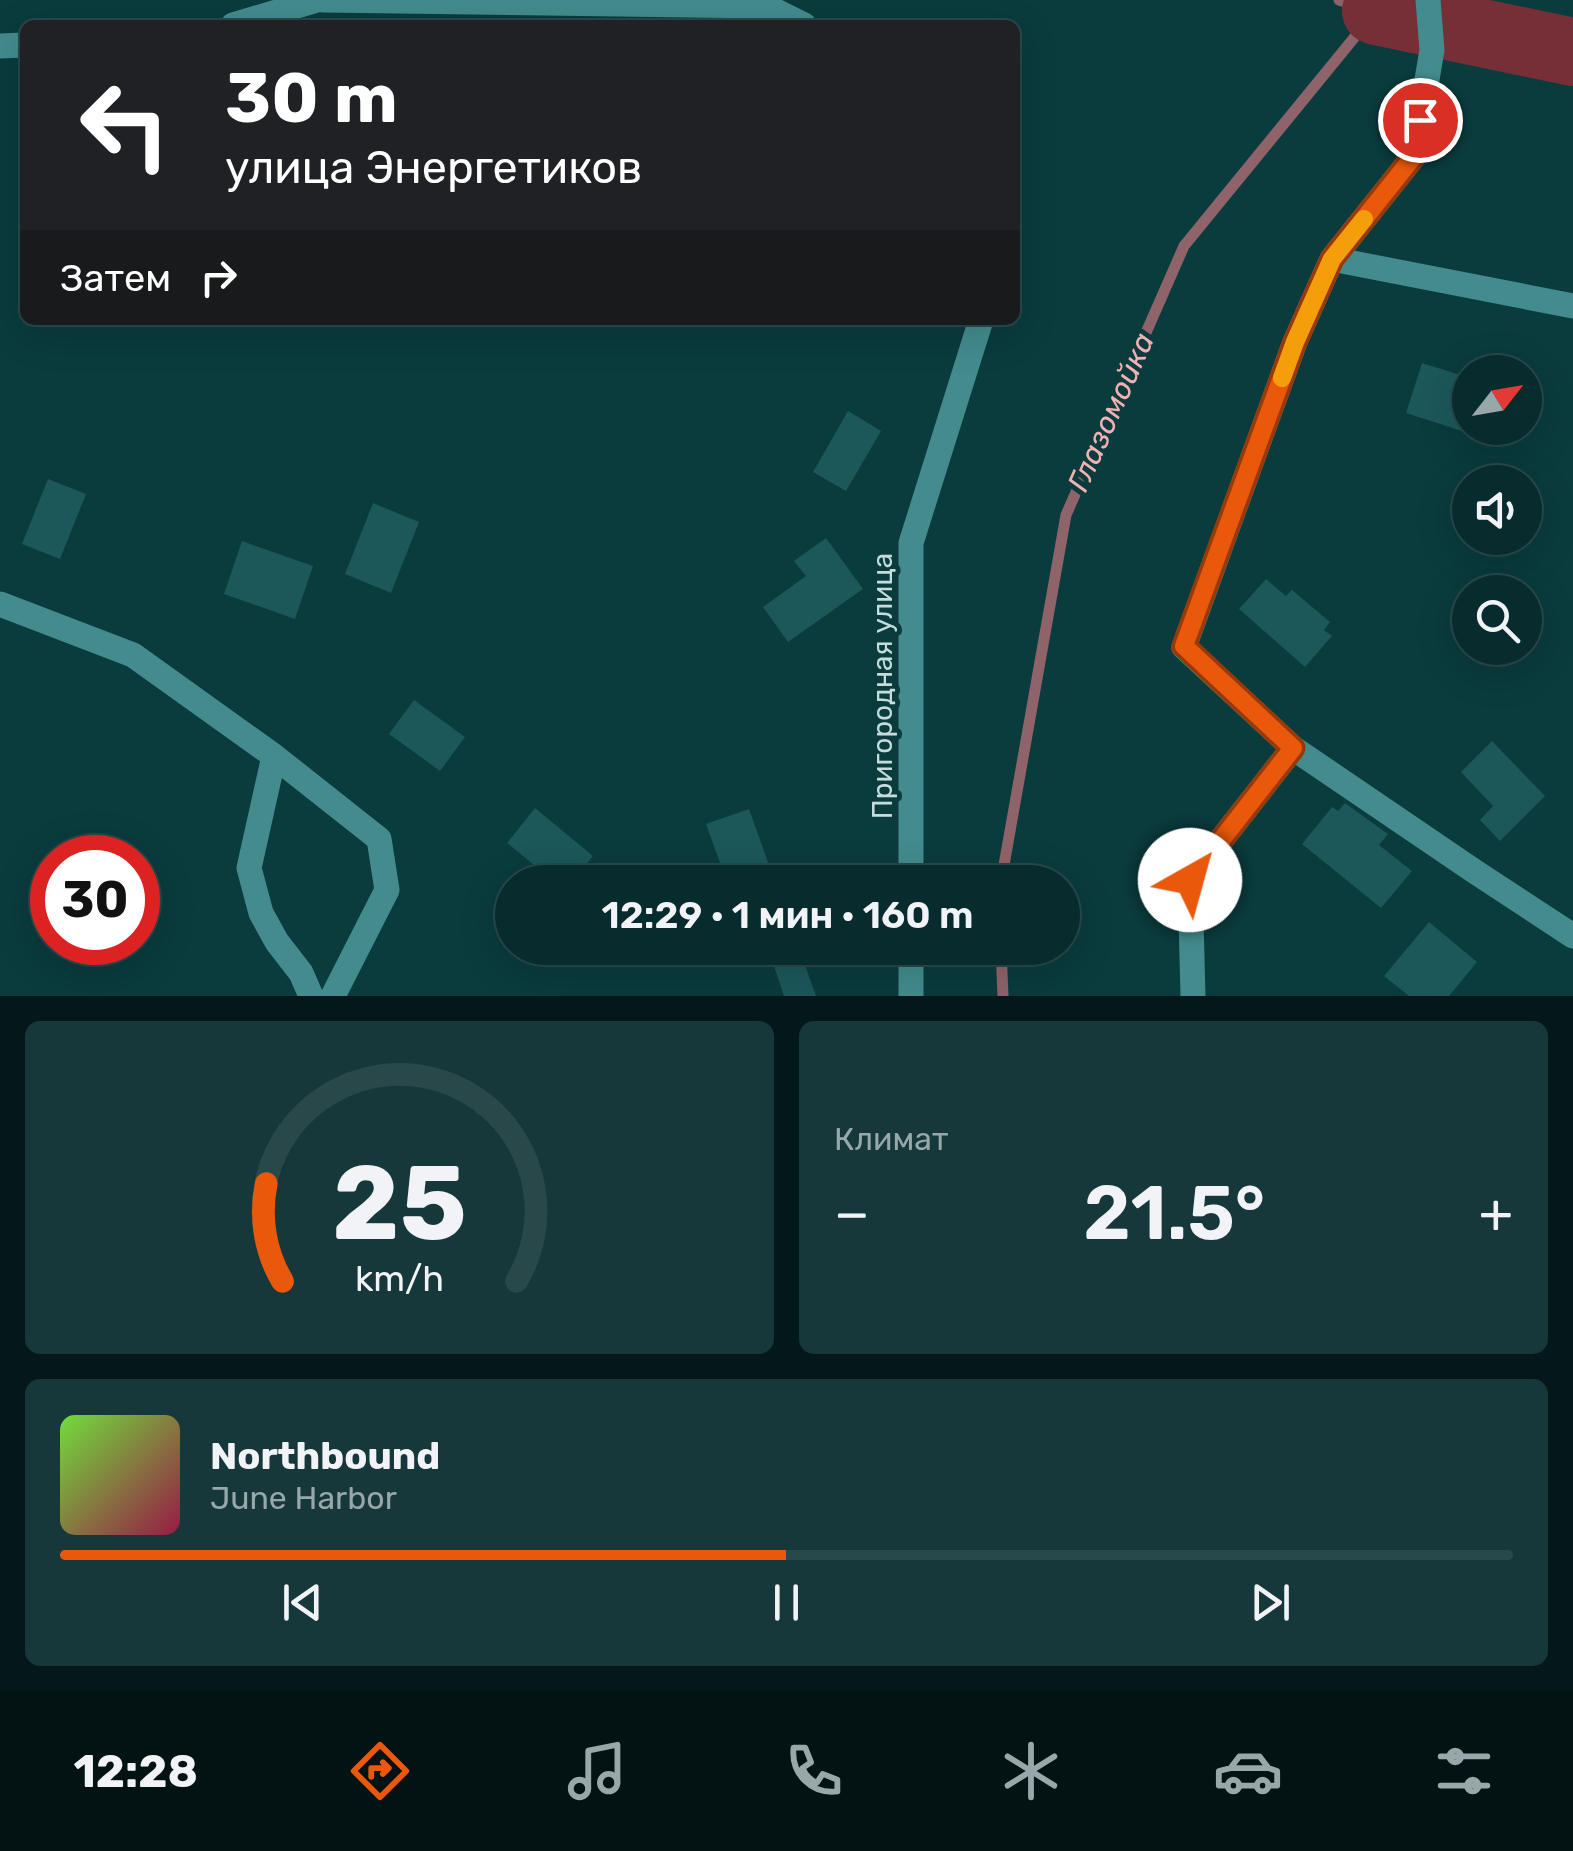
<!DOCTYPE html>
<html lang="ru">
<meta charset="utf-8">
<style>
body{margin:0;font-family:Rubik,sans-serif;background:#16383a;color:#f1f3f6;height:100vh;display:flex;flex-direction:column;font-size:38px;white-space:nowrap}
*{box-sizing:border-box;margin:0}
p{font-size:32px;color:#98a7aa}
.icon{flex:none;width:55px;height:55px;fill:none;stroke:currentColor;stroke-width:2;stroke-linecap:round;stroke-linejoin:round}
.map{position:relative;height:996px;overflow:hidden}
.details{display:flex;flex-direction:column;gap:25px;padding:25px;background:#041819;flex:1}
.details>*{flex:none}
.top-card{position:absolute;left:20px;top:20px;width:1000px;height:305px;border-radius:15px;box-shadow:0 10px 40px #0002,0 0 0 2px #29484a;background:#202124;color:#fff;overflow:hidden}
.needle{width:65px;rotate:59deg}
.fabs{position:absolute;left:1452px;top:355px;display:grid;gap:20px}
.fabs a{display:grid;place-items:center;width:90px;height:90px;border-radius:50%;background:#082c2e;box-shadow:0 10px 40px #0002,0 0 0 2px #29484a;font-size:50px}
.speed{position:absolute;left:30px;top:835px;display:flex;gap:20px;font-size:50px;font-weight:700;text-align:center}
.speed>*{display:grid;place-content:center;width:130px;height:130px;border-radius:50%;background:#082c2e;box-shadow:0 10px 40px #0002,0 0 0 2px #29484a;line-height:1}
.speed .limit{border:15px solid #d22;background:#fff;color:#111}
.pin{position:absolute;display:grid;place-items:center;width:85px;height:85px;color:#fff;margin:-42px;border:5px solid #fff;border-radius:50%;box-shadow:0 2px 10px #0007}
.me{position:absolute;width:110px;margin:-55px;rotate:38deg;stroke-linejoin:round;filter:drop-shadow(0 0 8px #0008)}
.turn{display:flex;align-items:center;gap:35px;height:210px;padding:0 40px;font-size:45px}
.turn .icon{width:130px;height:130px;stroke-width:2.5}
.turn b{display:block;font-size:70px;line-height:85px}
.then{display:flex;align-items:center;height:95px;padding:0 40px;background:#0003;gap:20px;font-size:38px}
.big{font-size:75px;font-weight:600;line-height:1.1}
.details .widget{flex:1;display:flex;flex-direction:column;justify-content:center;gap:15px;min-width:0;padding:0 35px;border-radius:15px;background:#16383a}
.details .dial{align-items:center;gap:0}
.dial svg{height:260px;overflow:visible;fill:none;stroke:#29484a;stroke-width:7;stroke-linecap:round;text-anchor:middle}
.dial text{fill:#f1f3f6;stroke:none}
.song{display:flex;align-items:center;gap:30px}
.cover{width:120px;height:120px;border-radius:15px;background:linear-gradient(135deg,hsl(100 70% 55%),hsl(340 70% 35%))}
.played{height:10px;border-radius:5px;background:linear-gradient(90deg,#ea580c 50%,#29484a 50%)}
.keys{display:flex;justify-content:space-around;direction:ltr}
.heat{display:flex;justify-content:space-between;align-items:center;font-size:55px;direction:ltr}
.details .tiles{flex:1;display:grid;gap:25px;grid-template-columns:1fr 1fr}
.widget:last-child{grid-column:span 2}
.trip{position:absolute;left:495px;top:865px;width:585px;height:100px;border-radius:50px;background:#082c2e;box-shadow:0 10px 40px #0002,0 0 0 2px #29484a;font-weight:600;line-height:100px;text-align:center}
.dock{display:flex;height:160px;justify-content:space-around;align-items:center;background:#031212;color:#98a7aa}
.dock .icon{width:70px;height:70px}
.dock .on{color:#ea580c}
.dock b{font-size:45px;color:#f1f3f6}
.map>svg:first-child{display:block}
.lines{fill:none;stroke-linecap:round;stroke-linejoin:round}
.stream{stroke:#8e6369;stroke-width:11}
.river{stroke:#762f37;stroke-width:68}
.building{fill:#1c575a}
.minor{stroke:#438b8d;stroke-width:25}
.route-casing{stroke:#983908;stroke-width:25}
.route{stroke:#ea580c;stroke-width:18}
.slow{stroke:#f59e0b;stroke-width:18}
.labels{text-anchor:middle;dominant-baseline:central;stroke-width:10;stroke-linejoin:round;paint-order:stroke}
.street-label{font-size:28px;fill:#c5dcdd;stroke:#0a3b3d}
.water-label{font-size:30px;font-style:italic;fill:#f3b1b3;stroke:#0a3b3d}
</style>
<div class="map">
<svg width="1573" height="996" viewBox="0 0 1573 996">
<rect width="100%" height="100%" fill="#0a3b3d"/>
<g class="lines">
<!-- stream -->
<path class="stream" d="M 1001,882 L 1066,515 L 1184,246 L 1376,11 L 1339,0
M 1001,948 L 1003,996"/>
<!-- river -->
<path class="river" d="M 1376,11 L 1573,52"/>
</g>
<!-- building -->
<path class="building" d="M 1422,363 L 1470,378 L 1470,406 L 1462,431 L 1406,413 Z
M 848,411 L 881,431 L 846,491 L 813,472 Z
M 48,479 L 86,494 L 60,559 L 22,544 Z
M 373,503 L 419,522 L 391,593 L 345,574 Z
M 826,538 L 863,589 L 788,642 L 763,607 L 806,576 L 794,561 Z
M 242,541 L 313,566 L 295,619 L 224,594 Z
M 1266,579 L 1286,596 L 1292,590 L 1330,622 L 1324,630 L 1332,636 L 1305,667 L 1239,609 Z
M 414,700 L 465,737 L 440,771 L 389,734 Z
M 1492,741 L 1545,796 L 1500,841 L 1480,820 L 1493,806 L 1461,772 Z
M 1345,803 L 1388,834 L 1379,845 L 1412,871 L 1381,908 L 1302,844 L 1332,807 L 1338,811 Z
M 535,808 L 593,856 L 571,882 L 555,882 L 507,843 Z
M 749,809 L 775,882 L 727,882 L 706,824 Z
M 1429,922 L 1477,962 L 1449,996 L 1409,996 L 1384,976 Z
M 768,948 L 799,948 L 816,996 L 784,996 Z"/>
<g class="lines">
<!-- minor -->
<path class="minor" d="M 323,0 L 766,6 L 804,25
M 1428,0 L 1432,50 L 1414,156 L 1332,259 L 1295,342 L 1184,647 L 1293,748 L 1474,871 L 1573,936
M 233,25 L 317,0
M 0,46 L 25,45
M 1332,259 L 1573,306
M 0,604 L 133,655 L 274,756 L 249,868 L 261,913 L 277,942 L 301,973 L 311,996
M 274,756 L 379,839 L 387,890 L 333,996
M 911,882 L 911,543 L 981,320
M 911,948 L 911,996
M 1193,996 L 1190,880 L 1293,748"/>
</g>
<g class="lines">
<defs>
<path id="route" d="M 1190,880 L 1293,748 L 1184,646 L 1295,342 L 1332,259 L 1414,156 L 1420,120"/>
</defs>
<!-- route casing -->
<use href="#route" class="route-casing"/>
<!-- route -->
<use href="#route" class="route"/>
<!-- slow -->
<path class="slow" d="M 1282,378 L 1295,342 L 1332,259 L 1364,219"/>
</g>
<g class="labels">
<!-- street labels -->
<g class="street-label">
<text transform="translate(882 686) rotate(-90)">Пригородная улица</text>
</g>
<!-- water labels -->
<g class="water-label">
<text transform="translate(1111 412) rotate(-66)">Глазомойка</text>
</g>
</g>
</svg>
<div class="fabs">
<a><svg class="needle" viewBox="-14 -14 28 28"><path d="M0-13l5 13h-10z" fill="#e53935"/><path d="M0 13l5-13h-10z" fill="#98a7aa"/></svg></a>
<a><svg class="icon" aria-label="sound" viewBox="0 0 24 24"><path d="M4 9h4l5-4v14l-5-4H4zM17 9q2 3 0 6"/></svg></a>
<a><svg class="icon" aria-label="search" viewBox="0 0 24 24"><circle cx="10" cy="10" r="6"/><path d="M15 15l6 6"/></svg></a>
</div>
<div class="speed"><div class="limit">30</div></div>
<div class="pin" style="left:1420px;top:120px;background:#d93025"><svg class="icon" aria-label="arrive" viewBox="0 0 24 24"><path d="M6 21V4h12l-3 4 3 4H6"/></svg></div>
<svg class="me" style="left:1190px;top:880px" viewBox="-20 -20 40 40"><circle r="19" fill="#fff"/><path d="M0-13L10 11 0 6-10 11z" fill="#ea580c"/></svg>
<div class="trip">12:29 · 1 мин · 160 m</div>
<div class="top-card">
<div class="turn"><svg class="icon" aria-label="left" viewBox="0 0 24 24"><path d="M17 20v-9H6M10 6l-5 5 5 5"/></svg><div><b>30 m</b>улица Энергетиков</div></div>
<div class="then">Затем<svg class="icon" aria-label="right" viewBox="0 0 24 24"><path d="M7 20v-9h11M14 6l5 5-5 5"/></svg></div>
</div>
</div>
<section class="details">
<div class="tiles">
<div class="widget dial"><svg viewBox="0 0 100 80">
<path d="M14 69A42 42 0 1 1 86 69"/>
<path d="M14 69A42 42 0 0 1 9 39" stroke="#ea580c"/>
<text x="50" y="56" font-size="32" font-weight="700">25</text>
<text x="50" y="72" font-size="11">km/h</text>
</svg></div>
<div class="widget"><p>Климат</p>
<div class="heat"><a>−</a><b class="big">21.5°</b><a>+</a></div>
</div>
<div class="widget">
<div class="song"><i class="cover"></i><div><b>Northbound</b><p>June Harbor</p></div></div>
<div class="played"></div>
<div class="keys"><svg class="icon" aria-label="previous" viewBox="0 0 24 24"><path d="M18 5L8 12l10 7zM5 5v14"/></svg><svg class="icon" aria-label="pause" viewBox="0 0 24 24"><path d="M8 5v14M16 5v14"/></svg><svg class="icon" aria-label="next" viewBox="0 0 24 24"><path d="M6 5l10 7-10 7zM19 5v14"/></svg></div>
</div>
</div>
</section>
<nav class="dock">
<b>12:28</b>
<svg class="icon on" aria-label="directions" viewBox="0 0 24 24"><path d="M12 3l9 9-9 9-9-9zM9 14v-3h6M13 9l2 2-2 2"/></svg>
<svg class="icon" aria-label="music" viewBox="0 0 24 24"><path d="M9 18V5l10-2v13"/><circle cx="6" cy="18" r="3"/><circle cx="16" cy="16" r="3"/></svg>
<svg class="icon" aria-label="phone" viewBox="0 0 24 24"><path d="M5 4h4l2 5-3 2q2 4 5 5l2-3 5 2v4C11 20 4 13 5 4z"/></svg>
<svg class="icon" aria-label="climate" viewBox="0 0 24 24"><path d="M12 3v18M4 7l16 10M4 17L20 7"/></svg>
<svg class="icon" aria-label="car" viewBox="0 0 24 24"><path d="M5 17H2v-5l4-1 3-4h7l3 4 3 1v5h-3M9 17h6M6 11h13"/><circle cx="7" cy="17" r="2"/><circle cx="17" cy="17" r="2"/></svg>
<svg class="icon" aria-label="filters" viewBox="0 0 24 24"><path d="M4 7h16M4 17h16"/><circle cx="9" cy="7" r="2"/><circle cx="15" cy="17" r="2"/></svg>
</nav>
